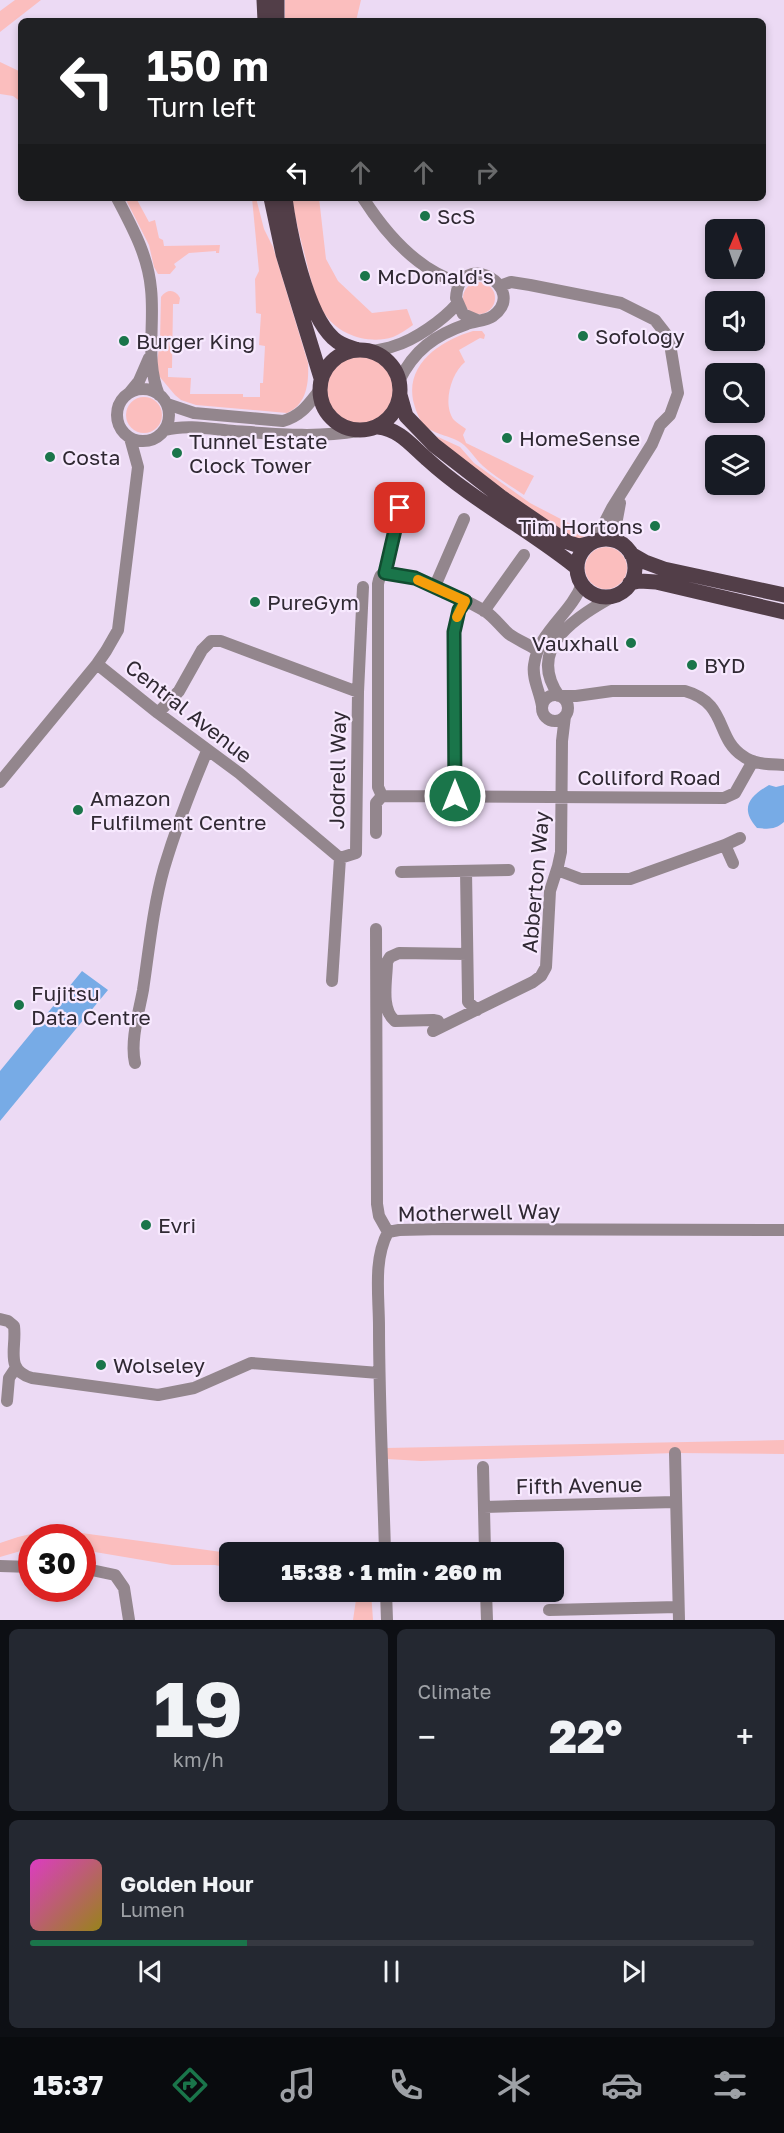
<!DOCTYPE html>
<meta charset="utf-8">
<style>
body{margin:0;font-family:"Golos Text",sans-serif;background:#242831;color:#f1f3f6;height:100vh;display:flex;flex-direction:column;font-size:22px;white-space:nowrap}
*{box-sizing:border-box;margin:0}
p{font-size:20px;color:#9ea1a6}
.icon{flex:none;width:33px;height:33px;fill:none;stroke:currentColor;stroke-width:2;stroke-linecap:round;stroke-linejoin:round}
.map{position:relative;height:1620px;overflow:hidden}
.sheet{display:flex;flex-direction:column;gap:9px;padding:9px;background:#0d0f14;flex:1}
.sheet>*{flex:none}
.top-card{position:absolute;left:18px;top:18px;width:748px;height:183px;border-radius:9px;box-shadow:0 3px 9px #0003;background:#202124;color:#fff;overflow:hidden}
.needle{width:39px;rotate:2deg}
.fabs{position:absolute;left:705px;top:219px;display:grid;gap:12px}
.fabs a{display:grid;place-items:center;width:60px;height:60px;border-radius:9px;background:#171b24;box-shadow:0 3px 9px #0003;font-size:30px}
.speed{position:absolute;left:18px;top:1524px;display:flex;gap:12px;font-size:30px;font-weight:700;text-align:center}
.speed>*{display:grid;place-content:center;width:78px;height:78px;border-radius:50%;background:#171b24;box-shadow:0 3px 9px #0003;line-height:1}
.speed .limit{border:9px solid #d22;background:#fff;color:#111}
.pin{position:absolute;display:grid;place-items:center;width:51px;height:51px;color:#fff;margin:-26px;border-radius:12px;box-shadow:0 3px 9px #0006}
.me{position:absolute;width:66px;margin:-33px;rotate:0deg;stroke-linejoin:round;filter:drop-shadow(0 0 4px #0008)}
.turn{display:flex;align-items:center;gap:21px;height:126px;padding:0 30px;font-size:27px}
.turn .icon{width:78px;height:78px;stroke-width:2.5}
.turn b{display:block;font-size:42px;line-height:51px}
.lanes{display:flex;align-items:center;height:57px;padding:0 30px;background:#0003;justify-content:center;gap:30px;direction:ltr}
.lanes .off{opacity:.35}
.big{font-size:45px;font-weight:800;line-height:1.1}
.sheet .card{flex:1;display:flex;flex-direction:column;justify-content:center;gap:9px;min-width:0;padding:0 21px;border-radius:9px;background:#242831}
.sheet .dial{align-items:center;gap:0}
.dial b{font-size:78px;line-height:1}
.song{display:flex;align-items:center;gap:18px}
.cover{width:72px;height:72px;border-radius:9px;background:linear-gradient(135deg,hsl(310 70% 55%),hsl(50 70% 35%))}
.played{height:6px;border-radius:3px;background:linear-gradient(90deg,#1a754a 30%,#363941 30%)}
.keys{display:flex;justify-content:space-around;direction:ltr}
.heat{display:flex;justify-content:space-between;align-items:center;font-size:33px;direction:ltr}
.sheet .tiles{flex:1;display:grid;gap:9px;grid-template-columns:1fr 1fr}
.card:last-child{grid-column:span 2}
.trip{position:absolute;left:219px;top:1542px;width:345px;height:60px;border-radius:9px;background:#171b24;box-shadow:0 3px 9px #0003;font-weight:800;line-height:60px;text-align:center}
.tabs{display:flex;height:96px;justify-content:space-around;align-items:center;background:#090b0e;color:#9ea1a6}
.tabs .icon{width:42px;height:42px}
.tabs .on{color:#1a754a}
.tabs b{font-size:27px;color:#f1f3f6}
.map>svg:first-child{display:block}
.green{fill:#fbbebe}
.water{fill:#77abe6}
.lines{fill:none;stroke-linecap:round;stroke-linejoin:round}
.minor{stroke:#93868d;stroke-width:12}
.major{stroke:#523e48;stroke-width:15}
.route-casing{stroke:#114c30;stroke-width:15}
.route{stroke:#1a754a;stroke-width:10}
.slow{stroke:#f59e0b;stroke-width:10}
.poi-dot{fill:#1a754a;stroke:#f7e9fe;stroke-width:2}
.labels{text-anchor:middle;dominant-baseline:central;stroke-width:4.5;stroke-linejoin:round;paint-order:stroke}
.poi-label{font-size:21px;fill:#302933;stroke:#f7e9fe;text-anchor:start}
.street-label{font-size:21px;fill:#302933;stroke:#f7e9fe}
</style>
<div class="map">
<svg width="784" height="1620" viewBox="0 0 784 1620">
<rect width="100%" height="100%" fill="#ecdaf4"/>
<!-- green -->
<path class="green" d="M 15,0 L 41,0 L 0,32 L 0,11 Z
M 285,0 L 361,0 L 356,21 L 285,21 Z
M 0,62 L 21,72 L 21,102 L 13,96 L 0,94 Z
M 125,198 L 136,198 L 149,222 L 155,220 L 159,238 L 163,240 L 164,246 L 220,245 L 219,253 L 216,253 L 216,251 L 189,253 L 174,264 L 176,267 L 170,274 L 158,274 L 154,267 L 149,245 Z
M 252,198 L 256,198 L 264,229 L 273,247 L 308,363 C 309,382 307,405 287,413 L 196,405 L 181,400 L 175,395 L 159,376 L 157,362 L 160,342 L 161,297 C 167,289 175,289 180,298 L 179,304 L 173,304 L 172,368 L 168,368 L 168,377 L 191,378 L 190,394 L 243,394 L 243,397 L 260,397 L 260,383 L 263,383 L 265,346 L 259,345 L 261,314 L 256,313 L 255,279 L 259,271 Z
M 292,198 L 319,198 L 326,259 L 338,281 L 372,313 L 407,309 L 413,325 C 407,329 400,334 393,337 C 369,345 338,335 324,313 C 314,297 310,275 305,256 C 300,237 295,218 292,198 Z
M463 298a16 16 0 1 1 32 0a16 16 0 1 1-32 0Z
M 473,331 L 482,331 L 485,335 L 484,339 L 480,338 L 459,350 L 465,362 C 451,373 442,405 454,420 C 457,423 462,426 466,429 L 463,435 L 466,443 L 534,476 L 524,495 C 511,486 495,477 483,466 C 476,460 471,451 464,445 C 453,435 435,436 424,425 C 418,418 415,408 413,400 C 406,362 443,340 473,331 Z
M327 390a33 33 0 1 1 66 0a33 33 0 1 1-66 0Z
M126 415a18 18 0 1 1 36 0a18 18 0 1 1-36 0Z
M 436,436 L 460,447 L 474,463 L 530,503 L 582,530 L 596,530 L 581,538 L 573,538 L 456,458 Z
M585 568a21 21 0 1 1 42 0a21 21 0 1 1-42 0Z
M 784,1440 L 784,1454 L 675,1453 L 421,1461 L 387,1459 L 386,1448 Z
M 52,1529 L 229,1553 L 229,1568 L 215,1565 L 172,1565 L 83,1550 L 82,1538 L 32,1538 L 31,1548 L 0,1557 L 0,1543 L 18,1537 Z
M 356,1592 L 371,1592 L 373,1620 L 353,1620 L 357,1593 Z"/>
<!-- water -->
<path class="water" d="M 769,785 L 776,787 L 784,785 L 784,822 C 775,830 768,829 757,828 C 739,808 750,796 769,785 Z
M 82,971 L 108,990 L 0,1121 L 0,1071 Z"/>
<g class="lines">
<!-- minor -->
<path class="minor" d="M 117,198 C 132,227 148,255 151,289 C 155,325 145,361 159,395
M 363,198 C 386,234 419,271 460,283
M 500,286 L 511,282 L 530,285 L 621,303 L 655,320 L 669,338 L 678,393 L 670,415 L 660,425 L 652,444 L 612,508 L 595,541
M 370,351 C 378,350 387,349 394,346 C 415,340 443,320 457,304
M 399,381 C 414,350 435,335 467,324 C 475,321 486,321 493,316 C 530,288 459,247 456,298 L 463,314 L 477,320
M117 415a26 26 0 1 1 52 0a26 26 0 1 1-52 0Z
M 130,392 L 139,381 L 149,358
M 167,404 L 194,413 L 283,421 C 301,416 308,405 319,391
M 165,430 C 187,424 211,429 234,431 C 276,434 316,438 358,431
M 620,503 L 615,530 L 620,543
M 385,573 L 400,508
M 435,586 L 464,519
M 617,594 C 580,615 524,646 559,696 L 576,696 L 612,691 L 685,691 C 728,703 715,738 743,756 C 755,765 770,764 784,765
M 484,611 L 524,555
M 97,664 L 158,713 L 239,773 L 340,858
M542 708a13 13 0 1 1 26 0a13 13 0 1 1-26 0Z
M 542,706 C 540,692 532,679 534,665 C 538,632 571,614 582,584
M 158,713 L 179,691 L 202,650 L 211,641 L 221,641 L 358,692
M 0,782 L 97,664 L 106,651 L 118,630 L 138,467 L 130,438
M 382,796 L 724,798 L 735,793 L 753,761
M 455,796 L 454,632 L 459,611 L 465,601
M 376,833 L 376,803 L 382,796 L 378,787 L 378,584 C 379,579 380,574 385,573 C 404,569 467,601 485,611 C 495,618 500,626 509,634 C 517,640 528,644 537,650
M 725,845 L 740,838
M 557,870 L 581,879 L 630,879 L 725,845 L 733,863
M 466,871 L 468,997 L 468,1002 L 477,1010
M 401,872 L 509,870
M 376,929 L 377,1204 L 379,1216 L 388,1232
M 332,981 L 340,858 L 356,853 L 358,692 L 363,587
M 441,1027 L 438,1021 L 433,1020 L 395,1021 C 380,1009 387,979 387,962 L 390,957 L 399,953 L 467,954
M 433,1031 L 533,982 L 541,976 L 546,967 L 550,891 L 558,866 L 561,852 L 562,741 L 565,716
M 135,1063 C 130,1041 139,1012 143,990 C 149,950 153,907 164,868 C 176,828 191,789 207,751
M 0,1319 L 8,1321 L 14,1326 C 17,1348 4,1370 32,1378 L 158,1395 L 194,1388 L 251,1363 L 379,1373
M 7,1401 L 9,1378 L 15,1369
M 675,1453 L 679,1620
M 483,1467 L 485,1552
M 484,1507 L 675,1502
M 385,1552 C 383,1477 379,1402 379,1327 C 379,1296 373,1260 388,1232 L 399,1230 L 443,1229 L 784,1230
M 0,1566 L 32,1567
M 82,1568 L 115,1575 L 124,1588 L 129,1620
M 386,1592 L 387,1620
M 486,1592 L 487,1620
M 549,1610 L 678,1607"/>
<!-- major -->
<path class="major" d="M 264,0 L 265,21
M 277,0 L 277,21
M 271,198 L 283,254 L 321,378
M 285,198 C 290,235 306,313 333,338 C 340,345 349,347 358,350
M320 390a40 40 0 1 1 80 0a40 40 0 1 1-80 0Z
M 400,395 L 406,416 L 434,445 L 501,497 L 567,542 L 579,546 L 591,543
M 378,427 C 399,429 412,446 427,459 C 473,501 529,529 577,568
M577 568a29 29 0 1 1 58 0a29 29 0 1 1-58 0Z
M 631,554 L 645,562 L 664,569 L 784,595
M 630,583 L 640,581 L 656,582 L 784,612"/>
</g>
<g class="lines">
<defs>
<path id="route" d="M 400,508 L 385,573 L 415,578 L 465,601 L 459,610 L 454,632 L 455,796"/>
</defs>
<!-- route casing -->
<use href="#route" class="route-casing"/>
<!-- route -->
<use href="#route" class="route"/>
<!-- slow -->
<path class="slow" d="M 418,580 L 465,601 L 457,617"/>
</g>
<!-- markers -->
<g class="poi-dot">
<circle cx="425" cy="216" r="6"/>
<circle cx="365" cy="276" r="6"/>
<circle cx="583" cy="336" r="6"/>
<circle cx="124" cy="341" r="6"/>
<circle cx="507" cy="438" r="6"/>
<circle cx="177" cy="453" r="6"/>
<circle cx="50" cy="457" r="6"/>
<circle cx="655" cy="526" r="6"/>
<circle cx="255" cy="602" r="6"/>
<circle cx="631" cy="643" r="6"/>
<circle cx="692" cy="665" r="6"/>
<circle cx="78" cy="810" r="6"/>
<circle cx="19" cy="1005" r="6"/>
<circle cx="146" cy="1225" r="6"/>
<circle cx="101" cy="1365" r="6"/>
</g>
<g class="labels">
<!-- poi labels -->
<g class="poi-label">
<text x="437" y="216">ScS</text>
<text x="377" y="276">McDonald's</text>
<text x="595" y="336">Sofology</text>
<text x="136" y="341">Burger King</text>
<text x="519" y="438">HomeSense</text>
<text x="189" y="441">Tunnel Estate<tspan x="189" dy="24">Clock Tower</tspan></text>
<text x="62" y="457">Costa</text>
<text x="643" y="526" text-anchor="end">Tim Hortons</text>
<text x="267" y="602">PureGym</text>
<text x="619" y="643" text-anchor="end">Vauxhall</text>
<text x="704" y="665">BYD</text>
<text x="90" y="798">Amazon<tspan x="90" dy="24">Fulfilment Centre</tspan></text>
<text x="31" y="993">Fujitsu<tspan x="31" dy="24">Data Centre</tspan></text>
<text x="158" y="1225">Evri</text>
<text x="113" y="1365">Wolseley</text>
</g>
<!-- street labels -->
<g class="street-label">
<text transform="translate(189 711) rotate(38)">Central Avenue</text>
<text transform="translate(337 770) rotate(-89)">Jodrell Way</text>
<text x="649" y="777">Colliford Road</text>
<text transform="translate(535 882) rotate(-85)">Abberton Way</text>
<text transform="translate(479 1212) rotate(-1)">Motherwell Way</text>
<text transform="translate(579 1485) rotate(-1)">Fifth Avenue</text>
</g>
</g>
</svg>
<div class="fabs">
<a><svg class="needle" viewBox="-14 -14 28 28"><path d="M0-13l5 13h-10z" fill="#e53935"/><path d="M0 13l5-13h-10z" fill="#9ea1a6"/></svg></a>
<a><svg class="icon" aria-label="sound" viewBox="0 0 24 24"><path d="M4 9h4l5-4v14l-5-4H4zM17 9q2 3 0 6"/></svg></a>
<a><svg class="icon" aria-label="search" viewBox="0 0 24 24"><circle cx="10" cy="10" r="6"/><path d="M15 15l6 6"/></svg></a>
<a><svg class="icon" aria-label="layers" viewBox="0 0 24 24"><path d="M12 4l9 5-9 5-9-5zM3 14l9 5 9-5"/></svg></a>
</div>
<div class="speed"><div class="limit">30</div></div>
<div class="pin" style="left:400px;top:508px;background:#d93025"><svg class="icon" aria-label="arrive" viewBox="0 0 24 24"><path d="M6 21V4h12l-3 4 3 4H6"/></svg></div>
<svg class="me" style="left:455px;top:796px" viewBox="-20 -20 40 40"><circle r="17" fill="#1a754a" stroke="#fff" stroke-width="3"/><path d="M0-11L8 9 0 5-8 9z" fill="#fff"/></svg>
<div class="trip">15:38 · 1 min · 260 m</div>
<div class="top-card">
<div class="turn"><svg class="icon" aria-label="left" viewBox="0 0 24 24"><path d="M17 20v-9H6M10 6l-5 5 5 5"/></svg><div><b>150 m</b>Turn left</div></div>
<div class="lanes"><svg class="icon" aria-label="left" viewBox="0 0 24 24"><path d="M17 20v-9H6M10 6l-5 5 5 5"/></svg><svg class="icon off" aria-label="ahead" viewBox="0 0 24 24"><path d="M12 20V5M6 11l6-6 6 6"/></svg><svg class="icon off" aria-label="ahead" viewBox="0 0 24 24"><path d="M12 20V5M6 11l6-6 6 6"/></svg><svg class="icon off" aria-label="right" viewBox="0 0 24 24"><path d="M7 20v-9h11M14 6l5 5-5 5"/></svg></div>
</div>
</div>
<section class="sheet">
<div class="tiles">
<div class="card dial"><b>19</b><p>km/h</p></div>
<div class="card"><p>Climate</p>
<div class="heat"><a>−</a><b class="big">22°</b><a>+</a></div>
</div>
<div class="card">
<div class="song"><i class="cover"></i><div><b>Golden Hour</b><p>Lumen</p></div></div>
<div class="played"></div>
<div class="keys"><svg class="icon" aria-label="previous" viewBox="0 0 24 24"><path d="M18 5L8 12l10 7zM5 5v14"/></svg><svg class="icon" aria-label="pause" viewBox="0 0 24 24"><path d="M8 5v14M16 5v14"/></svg><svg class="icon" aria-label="next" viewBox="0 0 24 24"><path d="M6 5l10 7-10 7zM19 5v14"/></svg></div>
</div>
</div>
</section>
<nav class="tabs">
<b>15:37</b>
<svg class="icon on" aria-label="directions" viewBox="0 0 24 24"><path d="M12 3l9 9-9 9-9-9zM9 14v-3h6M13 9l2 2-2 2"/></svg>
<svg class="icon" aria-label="music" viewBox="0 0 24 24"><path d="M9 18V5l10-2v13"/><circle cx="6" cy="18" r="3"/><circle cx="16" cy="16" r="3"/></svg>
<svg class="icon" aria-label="phone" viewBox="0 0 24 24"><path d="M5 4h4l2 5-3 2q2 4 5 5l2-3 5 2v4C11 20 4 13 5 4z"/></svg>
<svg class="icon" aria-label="climate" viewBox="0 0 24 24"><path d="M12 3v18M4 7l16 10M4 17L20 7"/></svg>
<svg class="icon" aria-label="car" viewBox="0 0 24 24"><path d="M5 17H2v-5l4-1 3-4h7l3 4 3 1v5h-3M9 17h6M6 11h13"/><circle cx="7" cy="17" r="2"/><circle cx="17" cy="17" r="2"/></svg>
<svg class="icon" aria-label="filters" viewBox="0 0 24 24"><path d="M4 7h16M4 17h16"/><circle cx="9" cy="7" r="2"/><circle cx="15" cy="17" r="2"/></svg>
</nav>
